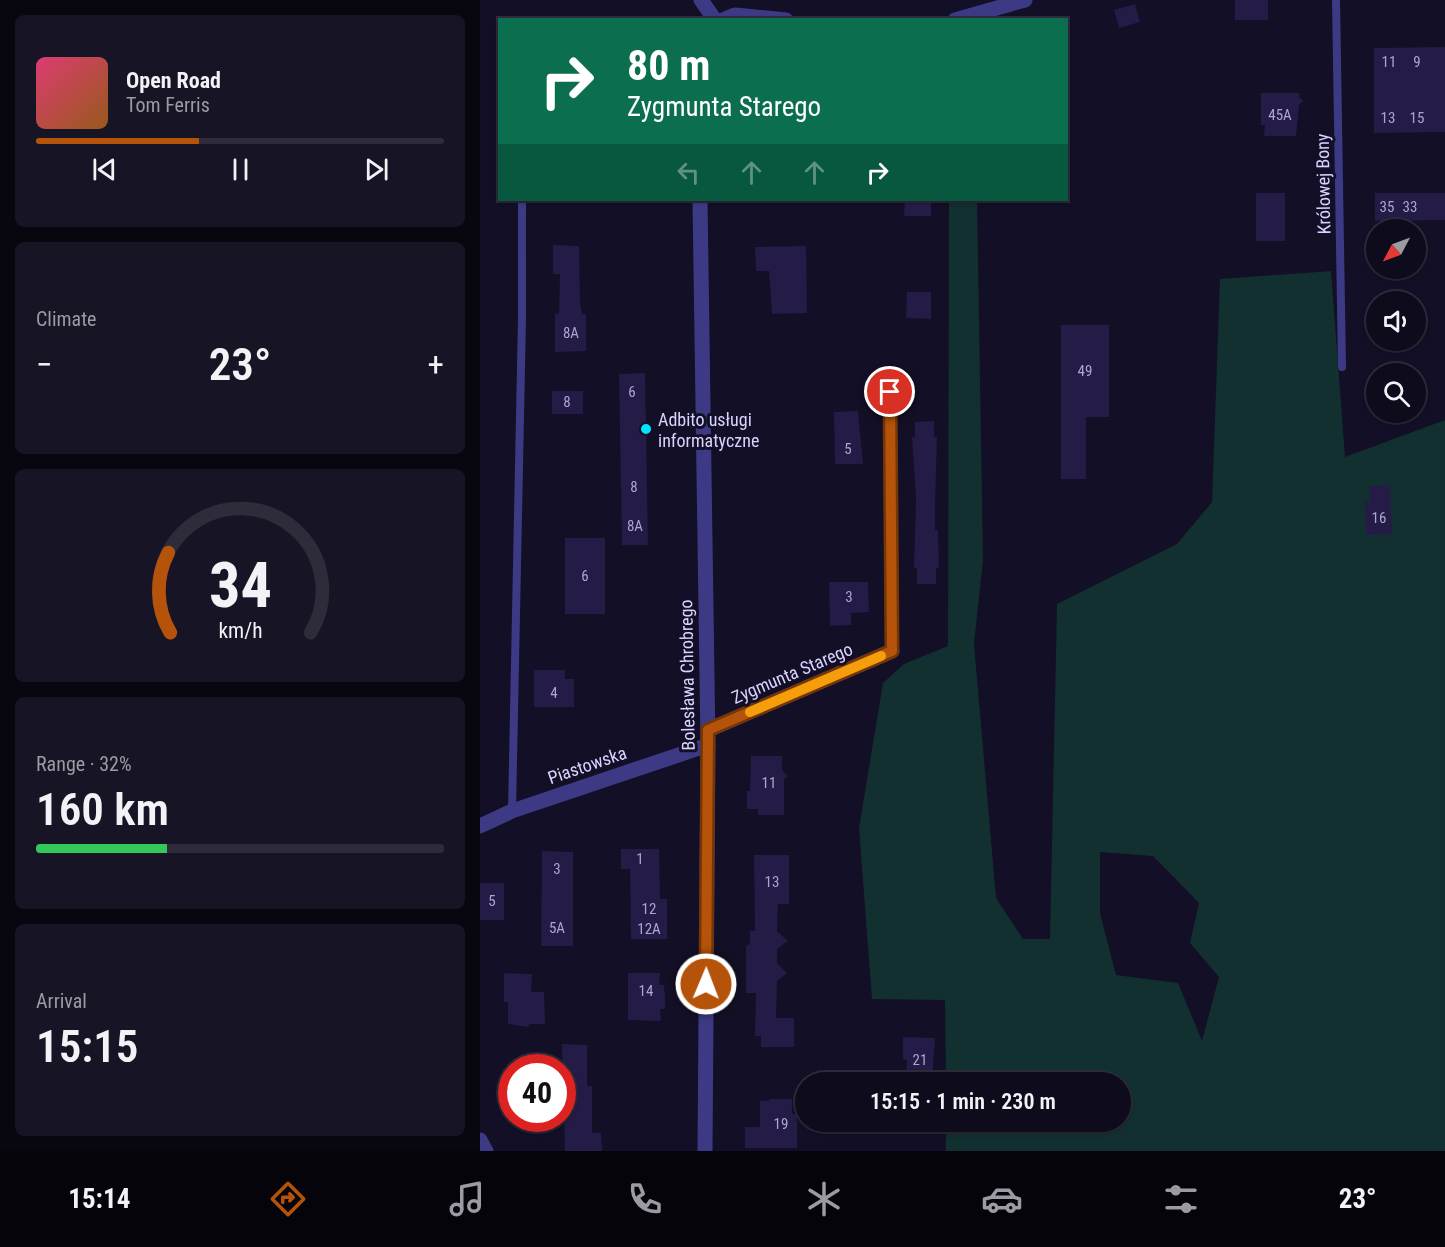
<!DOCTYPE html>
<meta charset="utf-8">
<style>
body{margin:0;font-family:"Roboto Condensed",sans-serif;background:#171425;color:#f1f3f6;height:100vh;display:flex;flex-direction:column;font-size:22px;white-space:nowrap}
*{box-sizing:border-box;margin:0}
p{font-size:20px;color:#9b9ba3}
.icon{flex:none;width:33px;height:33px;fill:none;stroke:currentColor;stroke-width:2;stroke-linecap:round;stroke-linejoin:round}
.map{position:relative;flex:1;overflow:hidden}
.side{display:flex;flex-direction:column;gap:15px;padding:15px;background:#08060f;width:480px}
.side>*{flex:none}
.guide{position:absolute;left:18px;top:18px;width:570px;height:183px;border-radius:0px;box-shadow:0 2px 4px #0004,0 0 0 2px #2e2b3b;background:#0b6e4f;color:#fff;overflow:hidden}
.needle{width:39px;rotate:229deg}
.buttons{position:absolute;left:886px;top:219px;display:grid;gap:12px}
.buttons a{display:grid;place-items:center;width:60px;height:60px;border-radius:50%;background:#0e0b1c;box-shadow:0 2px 4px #0004,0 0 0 2px #2e2b3b;font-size:30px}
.speed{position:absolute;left:18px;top:1054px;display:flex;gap:12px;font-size:30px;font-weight:700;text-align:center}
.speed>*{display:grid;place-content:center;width:78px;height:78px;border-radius:50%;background:#0e0b1c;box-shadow:0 2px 4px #0004,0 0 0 2px #2e2b3b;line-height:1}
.speed .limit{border:9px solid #d22;background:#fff;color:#111}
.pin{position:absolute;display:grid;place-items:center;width:51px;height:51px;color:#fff;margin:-26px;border:3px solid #fff;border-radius:50%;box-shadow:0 2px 6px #0007}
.me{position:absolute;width:66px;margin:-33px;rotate:1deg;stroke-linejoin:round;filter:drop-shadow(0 0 4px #0008)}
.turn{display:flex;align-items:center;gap:21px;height:126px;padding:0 30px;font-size:27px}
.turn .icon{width:78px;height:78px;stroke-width:2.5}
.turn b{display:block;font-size:42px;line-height:51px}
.lanes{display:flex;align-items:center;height:57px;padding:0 30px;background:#0003;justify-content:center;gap:30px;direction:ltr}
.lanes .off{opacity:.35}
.big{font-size:45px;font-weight:600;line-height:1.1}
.side .widget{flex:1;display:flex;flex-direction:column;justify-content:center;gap:9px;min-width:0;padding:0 21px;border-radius:9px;background:#171425}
.side .dial{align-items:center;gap:0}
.dial svg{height:156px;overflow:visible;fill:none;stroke:#2e2b3b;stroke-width:7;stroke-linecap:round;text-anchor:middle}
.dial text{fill:#f1f3f6;stroke:none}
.song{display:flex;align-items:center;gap:18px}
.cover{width:72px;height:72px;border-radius:9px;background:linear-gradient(135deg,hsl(340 70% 55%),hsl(30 70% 35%))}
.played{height:6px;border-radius:3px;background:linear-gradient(90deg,#b45309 40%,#2e2b3b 40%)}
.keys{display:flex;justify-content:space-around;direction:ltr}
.heat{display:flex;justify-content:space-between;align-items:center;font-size:33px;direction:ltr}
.charge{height:9px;border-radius:4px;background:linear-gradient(90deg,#34c759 32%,#2e2b3b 0)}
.trip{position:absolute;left:315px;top:1072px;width:336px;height:60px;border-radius:30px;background:#0e0b1c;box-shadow:0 2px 4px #0004,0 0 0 2px #2e2b3b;font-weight:600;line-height:60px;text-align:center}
.menu{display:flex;height:96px;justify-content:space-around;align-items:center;background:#06040b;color:#9b9ba3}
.menu .icon{width:42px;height:42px}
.menu .current{color:#b45309}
.menu b{font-size:27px;color:#f1f3f6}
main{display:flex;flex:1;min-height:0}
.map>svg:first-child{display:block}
.green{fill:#12302f;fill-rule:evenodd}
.building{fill:#241b47}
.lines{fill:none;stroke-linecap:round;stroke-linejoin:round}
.service{stroke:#3d3a85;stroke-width:8}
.minor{stroke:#3d3a85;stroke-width:15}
.tertiary{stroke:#3d3a85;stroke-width:15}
.route-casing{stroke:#753606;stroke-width:15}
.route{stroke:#b45309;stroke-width:10}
.slow{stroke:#f59e0b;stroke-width:10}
.poi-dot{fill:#00e5ff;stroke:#130f26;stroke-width:2}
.labels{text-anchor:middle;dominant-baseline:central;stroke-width:6;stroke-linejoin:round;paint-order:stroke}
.number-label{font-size:15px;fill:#aca6d1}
.street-label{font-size:18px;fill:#d9d4ff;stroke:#130f26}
.poi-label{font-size:18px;fill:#d9d4ff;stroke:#130f26;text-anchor:start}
</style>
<main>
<section class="side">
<div class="widget">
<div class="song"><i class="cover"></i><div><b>Open Road</b><p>Tom Ferris</p></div></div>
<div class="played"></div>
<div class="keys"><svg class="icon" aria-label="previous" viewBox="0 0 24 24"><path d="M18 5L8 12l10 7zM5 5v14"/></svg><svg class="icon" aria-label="pause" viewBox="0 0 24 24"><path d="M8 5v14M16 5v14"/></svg><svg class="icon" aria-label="next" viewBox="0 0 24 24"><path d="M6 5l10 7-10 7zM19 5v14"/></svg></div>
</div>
<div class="widget"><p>Climate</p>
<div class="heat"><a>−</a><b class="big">23°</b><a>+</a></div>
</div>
<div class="widget dial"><svg viewBox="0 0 100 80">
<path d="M14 69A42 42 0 1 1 86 69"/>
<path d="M14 69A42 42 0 0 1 13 28" stroke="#b45309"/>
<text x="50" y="56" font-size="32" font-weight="700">34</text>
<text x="50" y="72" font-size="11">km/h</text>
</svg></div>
<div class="widget"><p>Range · 32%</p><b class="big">160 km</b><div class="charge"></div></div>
<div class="widget"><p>Arrival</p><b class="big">15:15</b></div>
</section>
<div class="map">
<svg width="965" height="1151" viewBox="0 0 965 1151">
<rect width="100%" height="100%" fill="#130f26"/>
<!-- green -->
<path class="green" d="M 469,200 L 497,200 L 503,560 L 494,644 L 516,898 L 543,939 L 570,939 L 577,604 L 697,544 L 732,502 L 740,279 L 851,271 L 865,457 L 965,420 L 965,1151 L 466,1151 L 466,1122 L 640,1122 L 640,1083 L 466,1083 L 465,1000 L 392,999 L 379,828 L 403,683 L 424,664 L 468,646 ZM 620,852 L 673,856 L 719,903 L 710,943 L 739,977 L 722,1041 L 698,983 L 636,975 L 620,913 Z"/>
<!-- building -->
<path class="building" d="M 755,0 L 788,0 L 788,20 L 755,20 Z
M 655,4 L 660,22 L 639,28 L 634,10 Z
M 965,47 L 965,132 L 894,133 L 894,48 Z
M 781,93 L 819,93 L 819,97 L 823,101 L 819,105 L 816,136 L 784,136 L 785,125 L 781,125 Z
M 776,193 L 805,193 L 805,241 L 776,241 Z
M 895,193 L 965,193 L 965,220 L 895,221 Z
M 425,200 L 451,200 L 451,216 L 424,216 Z
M 73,245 L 99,246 L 100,302 L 102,314 L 106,314 L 106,351 L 75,352 L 75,313 L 79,314 L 80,274 L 73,274 Z
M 326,246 L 327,313 L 292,314 L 289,271 L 276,271 L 275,247 Z
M 427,292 L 451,292 L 451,319 L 426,318 Z
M 581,325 L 629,325 L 629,417 L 606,417 L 606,479 L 581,479 Z
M 165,373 L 168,545 L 142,545 L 139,374 Z
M 72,391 L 103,391 L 103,414 L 72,414 Z
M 378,411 L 383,464 L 355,464 L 354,412 Z
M 454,421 L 454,437 L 457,437 L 455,505 L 455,530 L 458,530 L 459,568 L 456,568 L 456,584 L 437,584 L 437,568 L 434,568 L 436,499 L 432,437 L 435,437 L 435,422 Z
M 910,485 L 912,534 L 886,535 L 885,502 L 890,502 L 890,486 Z
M 85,538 L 125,538 L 125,614 L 85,614 Z
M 349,582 L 388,582 L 389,612 L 371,613 L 371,625 L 350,626 Z
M 54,670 L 85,670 L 85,679 L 94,679 L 94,707 L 54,707 Z
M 271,756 L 302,756 L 302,770 L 308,776 L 304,779 L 304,815 L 278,815 L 278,809 L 267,809 L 267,791 L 270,791 Z
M 141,849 L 179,849 L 180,899 L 187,899 L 187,939 L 151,939 L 150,869 L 141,869 Z
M 62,851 L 93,852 L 93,946 L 61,946 Z
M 274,855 L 309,855 L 309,904 L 298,904 L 297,931 L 308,941 L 297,949 L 297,963 L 307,973 L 297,981 L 296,1018 L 314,1018 L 314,1047 L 281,1047 L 281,1036 L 275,1036 L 276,993 L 266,993 L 266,946 L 270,944 L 270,931 L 275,931 Z
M 0,883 L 24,883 L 24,920 L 0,920 Z
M 24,973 L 52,974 L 51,992 L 64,992 L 65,1024 L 50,1024 L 47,1027 L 28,1024 L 28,1002 L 24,1002 Z
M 148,973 L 180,973 L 179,985 L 184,985 L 185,997 L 185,1009 L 180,1009 L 181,1021 L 148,1020 Z
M 423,1037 L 455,1038 L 452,1083 L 426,1083 L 427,1060 L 423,1059 Z
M 82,1044 L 107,1045 L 107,1086 L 112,1086 L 112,1133 L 121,1133 L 122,1151 L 85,1151 Z
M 289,1099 L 312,1099 L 312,1114 L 317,1114 L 317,1148 L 265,1148 L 265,1127 L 280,1127 L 280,1101 L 289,1101 Z"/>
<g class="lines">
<!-- service -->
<path class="service" d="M 856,0 L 862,367
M 410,392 L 412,651
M 32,811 L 42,318 L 42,200"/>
<!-- minor -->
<path class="minor" d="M 221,0 L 235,20
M 228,730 L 412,651
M 0,826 L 32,811 L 228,745
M 0,1140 L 6,1151"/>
<!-- tertiary -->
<path class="tertiary" d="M 243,20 L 255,15 L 306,20
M 475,20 L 545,0
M 220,200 L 228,745 L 225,1151"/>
</g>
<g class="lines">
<defs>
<path id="route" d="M 226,984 L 228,730 L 412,651 L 410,392"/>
</defs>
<!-- route casing -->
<use href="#route" class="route-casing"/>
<!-- route -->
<use href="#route" class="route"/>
<!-- slow -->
<path class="slow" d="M 270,712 L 401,656"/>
</g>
<!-- markers -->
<circle class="poi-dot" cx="166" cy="429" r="6"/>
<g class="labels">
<!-- number labels -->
<g class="number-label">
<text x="909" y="62">11</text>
<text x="937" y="62">9</text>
<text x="800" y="115">45A</text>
<text x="908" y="118">13</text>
<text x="937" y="118">15</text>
<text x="907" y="207">35</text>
<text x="930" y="207">33</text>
<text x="91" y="333">8A</text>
<text x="605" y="371">49</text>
<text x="152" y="392">6</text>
<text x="87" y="402">8</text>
<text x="368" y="449">5</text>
<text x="154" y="487">8</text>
<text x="899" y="518">16</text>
<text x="155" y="526">8A</text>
<text x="105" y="576">6</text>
<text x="369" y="597">3</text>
<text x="74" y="693">4</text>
<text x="289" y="783">11</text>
<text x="160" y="859">1</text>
<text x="77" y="869">3</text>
<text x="292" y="882">13</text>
<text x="12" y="901">5</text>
<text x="169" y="909">12</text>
<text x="77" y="928">5A</text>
<text x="169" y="929">12A</text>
<text x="166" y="991">14</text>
<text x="440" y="1060">21</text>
<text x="301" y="1124">19</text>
</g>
<!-- street labels -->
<g class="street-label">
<text transform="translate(843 184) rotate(-91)">Królowej Bony</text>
<text transform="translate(312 673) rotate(-23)">Zygmunta Starego</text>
<text transform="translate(207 675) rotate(-91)">Bolesława Chrobrego</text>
<text transform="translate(107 765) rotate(-19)">Piastowska</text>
</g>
<!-- poi labels -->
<g class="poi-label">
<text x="178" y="419">Adbito usługi<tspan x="178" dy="21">informatyczne</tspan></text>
</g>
</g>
</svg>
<div class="buttons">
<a><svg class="needle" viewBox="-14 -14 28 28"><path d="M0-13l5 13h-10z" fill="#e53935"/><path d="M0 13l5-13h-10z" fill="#9b9ba3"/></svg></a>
<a><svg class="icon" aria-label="sound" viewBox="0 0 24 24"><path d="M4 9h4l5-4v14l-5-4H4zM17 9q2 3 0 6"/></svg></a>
<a><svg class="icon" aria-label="search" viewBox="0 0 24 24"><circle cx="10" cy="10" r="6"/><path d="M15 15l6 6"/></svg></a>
</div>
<div class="speed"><div class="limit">40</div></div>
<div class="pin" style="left:410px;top:392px;background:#d93025"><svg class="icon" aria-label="arrive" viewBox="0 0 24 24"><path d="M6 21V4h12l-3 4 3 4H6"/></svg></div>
<svg class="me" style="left:226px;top:984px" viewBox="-20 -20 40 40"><circle r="17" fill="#b45309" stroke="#fff" stroke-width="3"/><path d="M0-11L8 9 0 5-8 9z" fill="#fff"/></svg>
<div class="trip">15:15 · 1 min · 230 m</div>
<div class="guide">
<div class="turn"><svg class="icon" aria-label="right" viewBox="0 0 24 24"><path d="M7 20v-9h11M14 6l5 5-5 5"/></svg><div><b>80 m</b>Zygmunta Starego</div></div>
<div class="lanes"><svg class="icon off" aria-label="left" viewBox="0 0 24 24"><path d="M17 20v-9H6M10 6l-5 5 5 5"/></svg><svg class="icon off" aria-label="ahead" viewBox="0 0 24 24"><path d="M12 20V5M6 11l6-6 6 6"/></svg><svg class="icon off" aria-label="ahead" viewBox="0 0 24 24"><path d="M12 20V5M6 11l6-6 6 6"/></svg><svg class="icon" aria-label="right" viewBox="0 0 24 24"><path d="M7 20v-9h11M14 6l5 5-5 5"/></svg></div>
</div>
</div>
</main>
<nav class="menu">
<b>15:14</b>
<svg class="icon current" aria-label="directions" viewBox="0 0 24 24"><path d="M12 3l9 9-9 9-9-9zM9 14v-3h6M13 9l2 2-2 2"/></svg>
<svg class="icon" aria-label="music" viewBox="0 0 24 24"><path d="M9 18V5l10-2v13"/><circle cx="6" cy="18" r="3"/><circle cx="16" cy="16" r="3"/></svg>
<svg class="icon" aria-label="phone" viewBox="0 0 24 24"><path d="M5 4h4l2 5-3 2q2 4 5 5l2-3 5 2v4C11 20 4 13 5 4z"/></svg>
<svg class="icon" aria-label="climate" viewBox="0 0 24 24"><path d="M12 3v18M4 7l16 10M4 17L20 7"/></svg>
<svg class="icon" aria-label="car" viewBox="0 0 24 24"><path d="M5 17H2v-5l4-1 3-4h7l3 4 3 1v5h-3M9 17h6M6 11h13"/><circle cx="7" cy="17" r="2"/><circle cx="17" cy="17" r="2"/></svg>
<svg class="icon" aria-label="filters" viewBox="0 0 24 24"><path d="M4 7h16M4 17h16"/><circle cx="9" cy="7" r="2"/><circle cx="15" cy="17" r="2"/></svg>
<b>23°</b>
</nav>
